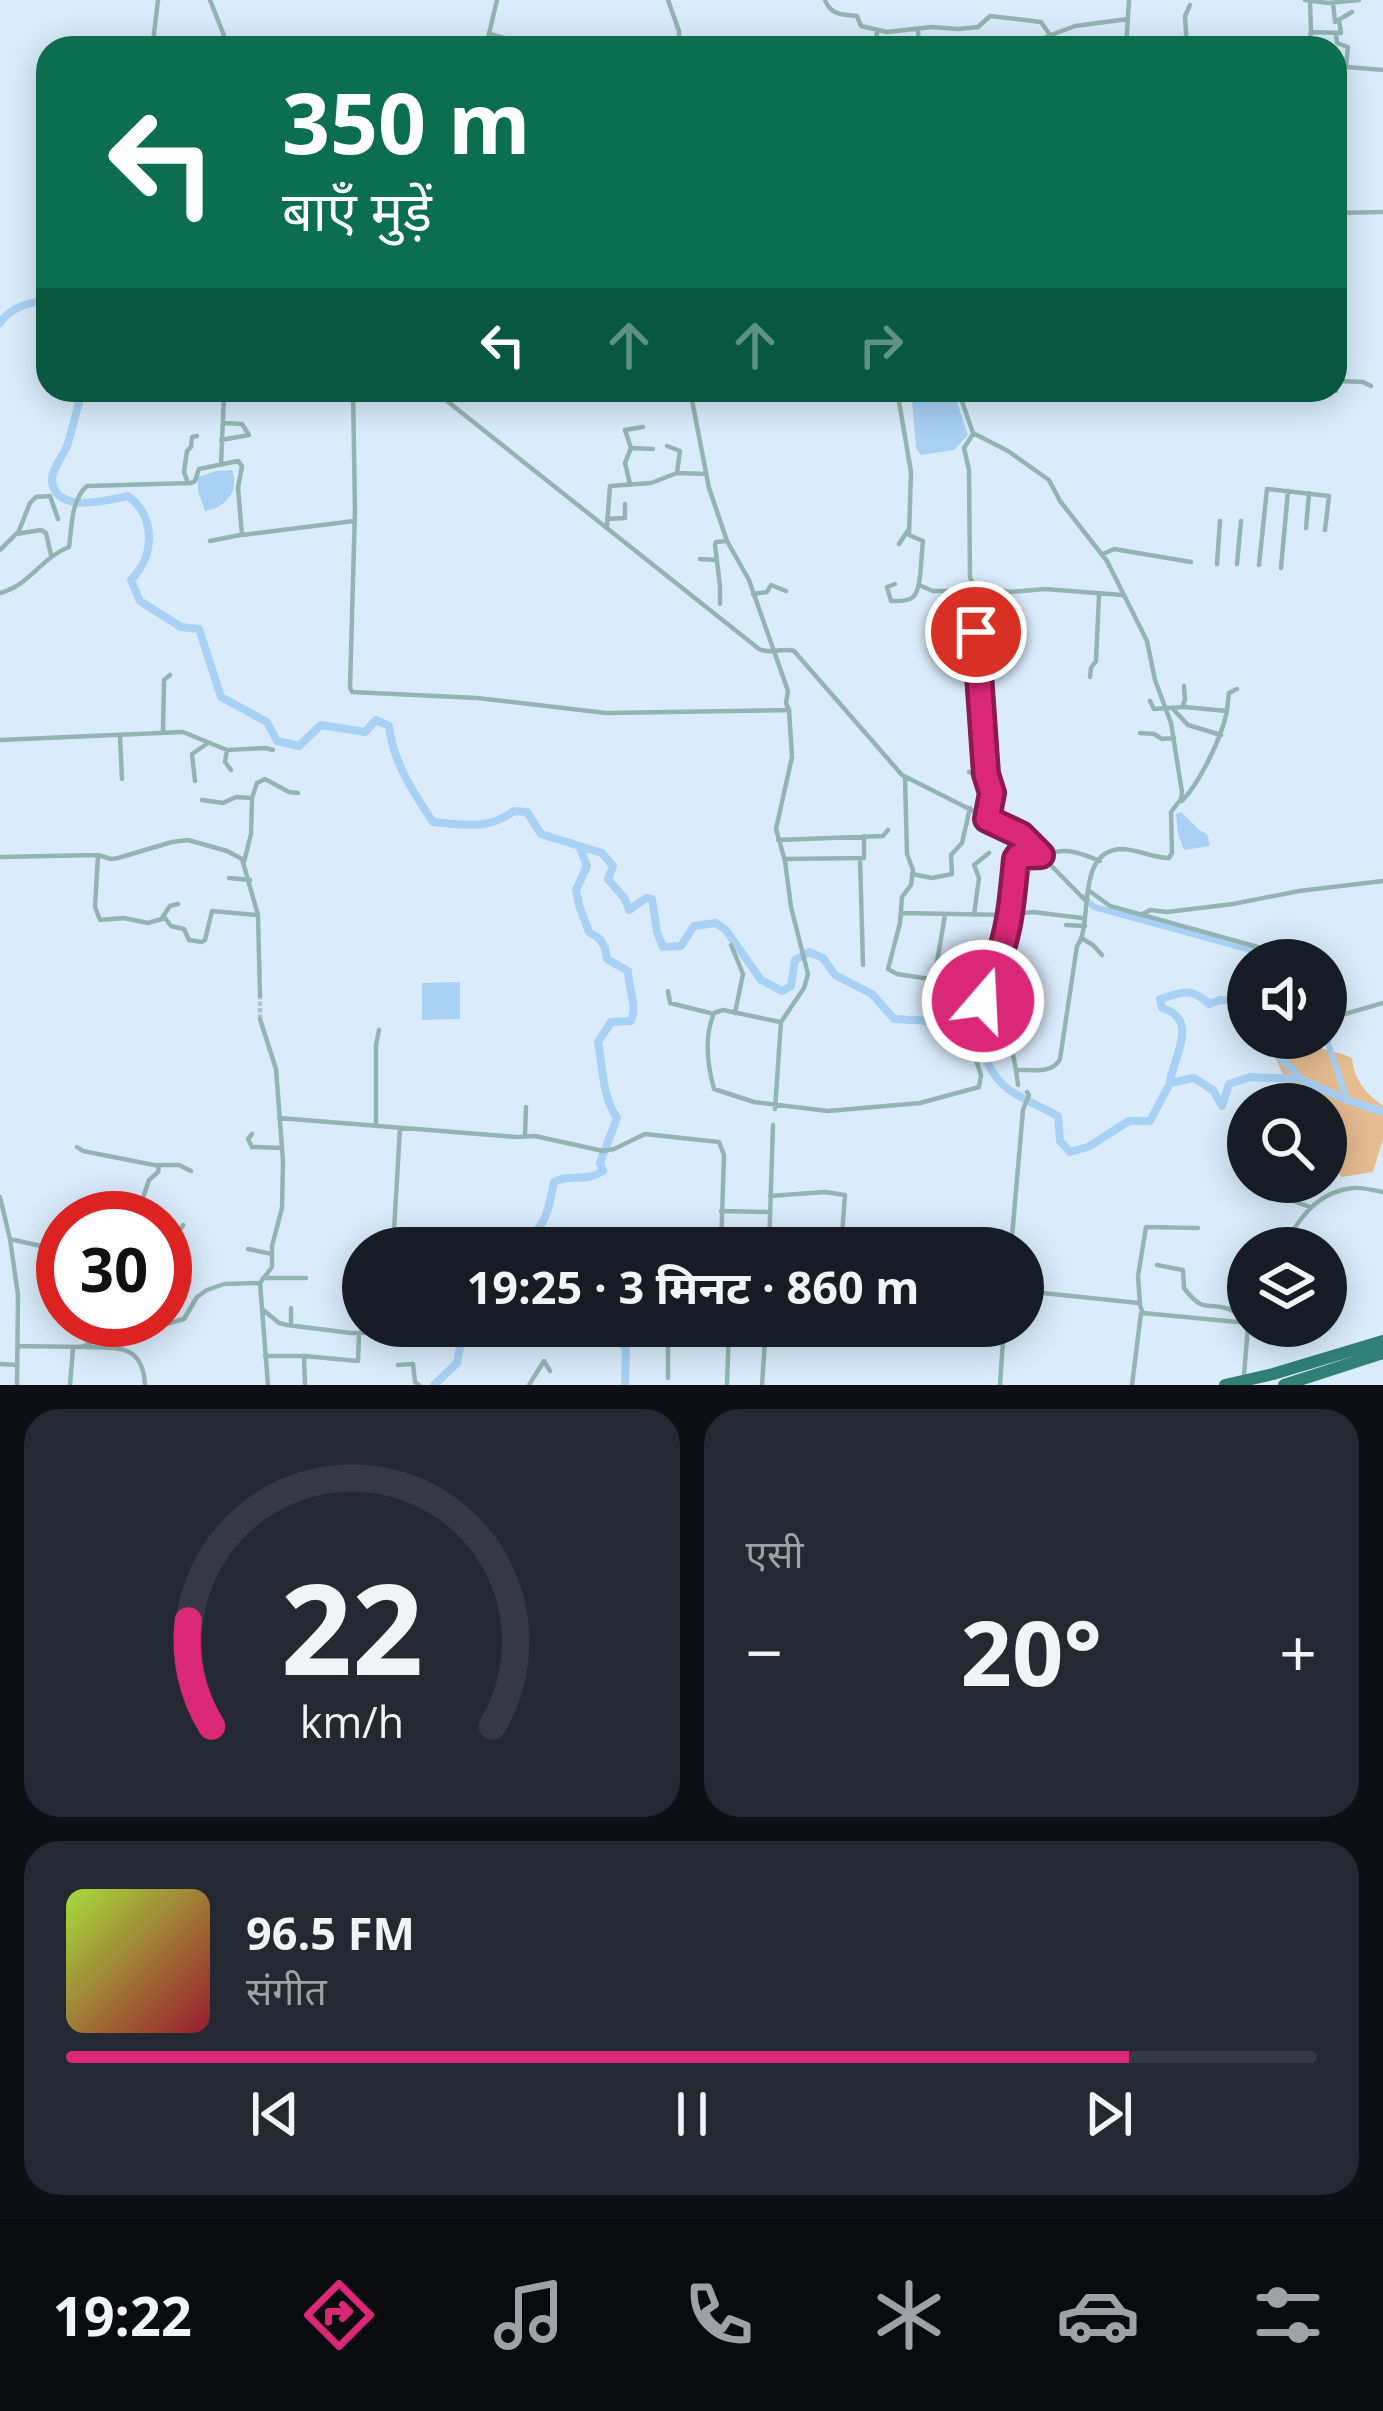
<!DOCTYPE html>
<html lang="hi">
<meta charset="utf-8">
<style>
body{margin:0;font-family:"Open Sans","Noto Sans Devanagari",sans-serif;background:#242831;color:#f1f3f6;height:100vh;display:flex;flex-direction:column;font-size:45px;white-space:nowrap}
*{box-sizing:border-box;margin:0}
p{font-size:39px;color:#9ea1a6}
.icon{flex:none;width:66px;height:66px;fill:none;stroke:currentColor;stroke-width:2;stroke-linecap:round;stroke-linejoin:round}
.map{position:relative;height:1385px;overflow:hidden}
.panel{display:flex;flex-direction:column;gap:24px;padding:24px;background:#0d0f14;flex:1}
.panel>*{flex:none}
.hud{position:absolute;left:36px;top:36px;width:1311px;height:366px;border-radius:36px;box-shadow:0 6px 30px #0003;background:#0b6e4f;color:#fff;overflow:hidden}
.buttons{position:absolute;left:1227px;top:939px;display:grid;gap:24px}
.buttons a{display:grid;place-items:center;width:120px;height:120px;border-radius:50%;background:#171b24;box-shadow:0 6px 30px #0003;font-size:60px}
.speed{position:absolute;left:36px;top:1191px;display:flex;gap:24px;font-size:60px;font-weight:700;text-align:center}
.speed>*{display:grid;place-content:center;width:156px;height:156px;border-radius:50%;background:#171b24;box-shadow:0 6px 30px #0003;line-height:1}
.speed .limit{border:18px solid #d22;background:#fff;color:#111}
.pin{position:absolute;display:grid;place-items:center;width:102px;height:102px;color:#fff;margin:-51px;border:6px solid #fff;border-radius:50%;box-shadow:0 3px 12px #0007}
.me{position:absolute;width:132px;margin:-66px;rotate:19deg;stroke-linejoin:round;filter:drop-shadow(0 0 9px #0008)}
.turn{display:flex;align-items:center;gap:42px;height:252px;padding:0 48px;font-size:54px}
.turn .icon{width:156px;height:156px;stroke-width:2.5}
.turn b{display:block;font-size:84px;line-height:102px}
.lanes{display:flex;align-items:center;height:114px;padding:0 48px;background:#0003;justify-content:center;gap:60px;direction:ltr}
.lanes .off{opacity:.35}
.big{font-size:90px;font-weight:700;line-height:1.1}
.panel .tile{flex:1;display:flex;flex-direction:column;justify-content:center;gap:18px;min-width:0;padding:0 42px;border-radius:36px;background:#242831}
.panel .dial{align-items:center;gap:0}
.dial svg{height:312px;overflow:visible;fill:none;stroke:#363941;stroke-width:7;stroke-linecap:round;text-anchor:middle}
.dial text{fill:#f1f3f6;stroke:none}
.song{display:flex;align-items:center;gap:36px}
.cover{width:144px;height:144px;border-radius:18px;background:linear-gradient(135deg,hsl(80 70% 55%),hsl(350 70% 35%))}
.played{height:12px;border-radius:6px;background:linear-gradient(90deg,#db2777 85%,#363941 85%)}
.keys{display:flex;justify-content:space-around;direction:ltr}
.heat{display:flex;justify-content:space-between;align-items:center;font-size:66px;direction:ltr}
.panel .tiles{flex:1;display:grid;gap:24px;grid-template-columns:1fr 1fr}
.tile:last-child{grid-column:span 2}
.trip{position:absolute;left:342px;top:1227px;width:702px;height:120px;border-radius:60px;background:#171b24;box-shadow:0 6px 30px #0003;font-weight:700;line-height:120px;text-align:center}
.tabs{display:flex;height:192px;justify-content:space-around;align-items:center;background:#090b0e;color:#9ea1a6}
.tabs .icon{width:84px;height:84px}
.tabs .selected{color:#db2777}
.tabs b{font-size:54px;color:#f1f3f6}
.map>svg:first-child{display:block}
.green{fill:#e6bc91}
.water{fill:#a9d1f5}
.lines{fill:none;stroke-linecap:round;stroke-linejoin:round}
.canal{stroke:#a9d1f5;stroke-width:6}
.river{stroke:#a9d1f5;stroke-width:8}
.minor-tunnel{stroke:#b1c3d3;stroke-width:4.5;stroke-dasharray:4.5 2;stroke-linecap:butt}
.minor{stroke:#93b5b1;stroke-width:4.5}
.trunk{stroke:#308078;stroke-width:12}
.route-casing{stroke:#8e194d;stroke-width:30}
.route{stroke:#db2777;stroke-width:21}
</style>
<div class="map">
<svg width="1383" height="1385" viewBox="0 0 1383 1385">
<rect width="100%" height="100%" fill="#daecfc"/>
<!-- green -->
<path class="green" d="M 1306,1039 C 1318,1051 1336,1050 1352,1058 C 1354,1079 1365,1093 1383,1106 L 1383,1139 L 1373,1172 L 1342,1177 L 1326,1161 L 1326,1104 L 1286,1104 L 1284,1100 L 1289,1089 L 1276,1059 Z"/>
<!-- water -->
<path class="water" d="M 954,393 L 968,435 L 954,450 L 921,455 L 916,448 L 912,400 Z
M 232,470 C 240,491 226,508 205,511 L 198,491 L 198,477 L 216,471 Z
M 1181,812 L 1199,830 L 1207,834 L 1210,846 L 1184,850 L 1178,834 L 1176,814 Z
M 460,982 L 460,1019 L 422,1020 L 422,983 Z"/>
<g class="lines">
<!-- canal -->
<path class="canal" d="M 1084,897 L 1094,907 L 1262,953 L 1272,960
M 1326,1037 L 1347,1100"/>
<!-- river -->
<path class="river" d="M 0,323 C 10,308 30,301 48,301
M 82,390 C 77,409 73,428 67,446 C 63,456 51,470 52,481 C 56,515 108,500 128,496 C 156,516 155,556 131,580 L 140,601 L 181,627 L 199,629 L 221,697 L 267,722 L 277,741 L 299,746 L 321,725 L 365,732 L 376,720 L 389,726 C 393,762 413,792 433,822 C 465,825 488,830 514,811 L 527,812 L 541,834 L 602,853 L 613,866 L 608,879 L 625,899 L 629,910 L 646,898 L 652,899 L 657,932 L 663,947 L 681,946 L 694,926 L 716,923 L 726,930 L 761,980 L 782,991 L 791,986 L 795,960 L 809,952 L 823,958 L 835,975 L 872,994 L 894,1019 L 985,1024 L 995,1041 L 982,1049 C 997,1094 1020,1095 1058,1116 L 1060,1141 L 1070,1152 L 1088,1147 L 1129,1121 L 1150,1121 L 1170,1083 L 1194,1078 L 1213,1090 L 1222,1106 L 1229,1084 L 1250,1077 L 1300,1079 L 1347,1100 L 1383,1112
M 1265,1038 L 1267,1043 L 1299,1077
M 1170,1081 C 1175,1054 1199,1019 1162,1008 L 1160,999 C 1183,992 1191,987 1209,1004 L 1220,1000 L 1248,1002
M 518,1248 C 547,1223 546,1220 554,1182 C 571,1173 585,1183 603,1171 L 600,1163 L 617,1118 C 602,1096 603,1068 598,1042 L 611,1022 L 631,1021 C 638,1005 628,989 628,971 L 607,959 L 605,948 L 600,939 L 589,932 L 579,905 L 576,890 L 587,866 L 580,848
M 603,1326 L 626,1348 L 625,1385
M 434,1385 L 457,1363 L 464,1326"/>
<!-- minor-tunnel -->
<path class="minor-tunnel" d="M 260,1019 L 260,996"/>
<!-- minor -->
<path class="minor" d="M 210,0 L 229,48
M 668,0 L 679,31 L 679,48
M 825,0 C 831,16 843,14 857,16 L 861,26 L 887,32 L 932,27 L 958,29 L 978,27 L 990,16 L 1041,22 L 1050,35
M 1305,0 L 1328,3 L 1359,0
M 1310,1 L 1311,31
M 1333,3 L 1335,22 L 1352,12
M 918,30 L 919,48
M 490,34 L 511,40 L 515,47 L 563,48
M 1336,34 L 1337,43 L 1348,47 L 1346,66
M 78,43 L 86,48
M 123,48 L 153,42 L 158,0
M 465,48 L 488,38 L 497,0
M 876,48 L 877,30
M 981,48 L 984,45 L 1025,45 L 1075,26 L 1128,19
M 1126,48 L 1129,0
M 1187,48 L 1185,16 L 1190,5
M 1308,48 L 1311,32 L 1341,33 L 1339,20
M 1335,66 L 1383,70
M 1335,213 L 1383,212
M 45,287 L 48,270
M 353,390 L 355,510 L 350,687 L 352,692 L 477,698 L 606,713 L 789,710
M 444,390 L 446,400 L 457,409 L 759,649 C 771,655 782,647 794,651 L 902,775 L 1021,835 L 1084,899
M 690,390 L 709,488 L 727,541 L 749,580 L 788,691 L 786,703 L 789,710 L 792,757 L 776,829 L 785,861 L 791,907 L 808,974 L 804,988 L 781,1022 L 775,1109
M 958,390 L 973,433 L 1008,451 L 1049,480 L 1060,501 L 1107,561 L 1147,641 L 1155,680 L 1171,723 L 1182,792 L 1181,799 L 1171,812 L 1172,853 L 1169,858 C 1153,858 1137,849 1121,849 C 1074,851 1094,926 1077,946 L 1060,1059 C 1052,1075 1031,1069 1016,1070 L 1018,1085
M 1025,390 L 1248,395 L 1248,390
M 1336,391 L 1336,382 L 1339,381 L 1363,382 L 1371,386
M 973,434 L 964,448 L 969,470 L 970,577 L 973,585 L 1010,592 L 1045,589 L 1122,595
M 221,440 L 249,435 L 242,424 L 225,423
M 667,446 L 680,451 L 677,473
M 631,448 L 653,449
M 221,464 L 224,396 L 254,390
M 188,483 L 184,472 L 187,451 L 191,447 L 192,437 L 197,436
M 630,484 L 625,463 L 631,448 L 625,430 L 643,427
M 607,519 L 625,518 L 625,504
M 607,526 L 610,486 L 651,483 L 677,473 L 705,474
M 1306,528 L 1309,493
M 18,533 L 30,503 L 36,497 L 50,496 L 58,519
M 210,541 L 240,535
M 899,544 L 909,529
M 0,550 L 16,534 L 41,530 L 46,533 L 51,555
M 1103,554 L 1114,549 L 1191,562
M 700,559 L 716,560
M 1217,564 L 1220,521
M 1237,564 L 1241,521
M 1259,565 L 1267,489 L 1329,496 L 1325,530
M 1281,568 L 1288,491
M 895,584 L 887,587 L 891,601 C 897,601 908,602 913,597 C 922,590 921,553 923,541 L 909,535 L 911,472 L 897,390
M 919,585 L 933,591 L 973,591 L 975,587
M 0,593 C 29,586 42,557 69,547 C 72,526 71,500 87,486 L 191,483 L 195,481 L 199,469 L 238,461 L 242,466 L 238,488 L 242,535 L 354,521
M 753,594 L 767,592 L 771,585 L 786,591
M 720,604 L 720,586 L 715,545 L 716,542 L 727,541
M 969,611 L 977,635 L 985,774 L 991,793 L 987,818
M 1090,677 L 1091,668 L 1096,661 L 1099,595
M 1150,701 L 1154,709 L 1184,707 L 1227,711 C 1222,737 1200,782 1182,801
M 1182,707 L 1185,700 L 1184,686
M 1172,708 L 1188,725 L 1221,735
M 1227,710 L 1229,693 L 1237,689
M 163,732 L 164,680 L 170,675
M 1140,733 L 1154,734 L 1162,739 L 1174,738
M 120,737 L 122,779
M 0,740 L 183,732 L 227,750 L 266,748 L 273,750
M 227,750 L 225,762 L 231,770
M 969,772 L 985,779
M 905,778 L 907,854 L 913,870 L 911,885 L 902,897 L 900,923 L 888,969 L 897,974 L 963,984
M 195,781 L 192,754 L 208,743
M 252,798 L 257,783 L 265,779 L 289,792 L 298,793
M 202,800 L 223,803 L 236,797 L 252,798 L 251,834 L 244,862
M 778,840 L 883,836 L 888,830
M 98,855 L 95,907 L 100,920 L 124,918 L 148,923 L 165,918 L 171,926 L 184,929 L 189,940 L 202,942 L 205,940 L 212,911 L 257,915
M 1044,856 C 1064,846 1081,853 1100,861
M 0,857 L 98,855 L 111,859 L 118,858 L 172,842 L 188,840 L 227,851 L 242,859 L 258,915 L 260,996
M 860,858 L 863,965
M 784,859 L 864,858 L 864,836
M 912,874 L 932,878 L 952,874 L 951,855 L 962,843 L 970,808
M 229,878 L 250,880
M 1088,890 L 1110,906 L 1265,949 L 1280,960
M 902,913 L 1007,915 L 1033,912 L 1082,918
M 1143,914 L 1150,910 L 1167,912 L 1233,904 L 1299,891 L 1383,881
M 974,915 L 979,878 L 974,865 L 989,853
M 162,918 L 170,906 L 178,904
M 1066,925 L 1085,926
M 1083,939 L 1093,945 L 1102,955
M 731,945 L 743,974 L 735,1013
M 1010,977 L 1004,1008 L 1016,1070
M 934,980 L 945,915
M 668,991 L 670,1003 L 710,1013
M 1004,1008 L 981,1000 L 983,983 L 990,967 L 1001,950 L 1017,857 L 1041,855
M 1326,1014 L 1345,1014 L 1383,1003
M 260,1019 L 276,1069 L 283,1161 L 282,1208 L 272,1246 L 272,1267 L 260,1283 L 268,1385
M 780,1022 L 723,1010 L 714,1013 C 704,1037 707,1064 714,1089 L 754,1102 L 828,1111 L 920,1103 L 979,1087 L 981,1075 L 976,1060
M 279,1118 L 516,1137 L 535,1136 L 603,1151 L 614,1149 L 645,1134 L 719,1142 L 724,1155 L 721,1248
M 376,1126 L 376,1045 L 379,1030
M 252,1134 L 248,1139 L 252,1147 L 282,1148
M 525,1136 L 526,1107
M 77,1147 L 83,1151 L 159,1166 L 158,1172 L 149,1180 L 136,1218
M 158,1165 L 179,1165 L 191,1171
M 1280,1189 L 1293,1201 L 1310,1207
M 770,1196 L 825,1192 L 845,1195 L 841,1248
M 0,1197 L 10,1239 L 18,1295 L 17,1385
M 721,1211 L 769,1212
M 10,1239 L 63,1251
M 165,1239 L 174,1240 L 183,1225
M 393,1248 L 400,1128
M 769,1248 L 773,1125
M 1011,1248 L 1023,1110 L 1029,1095 L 1027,1092
M 1282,1248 C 1299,1219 1317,1191 1354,1188 C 1362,1187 1375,1191 1383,1192
M 248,1249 L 272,1254
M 165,1262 L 169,1256
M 1157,1265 L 1183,1270 L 1184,1288 C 1205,1315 1206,1301 1229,1309 C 1236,1312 1241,1317 1247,1320
M 263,1278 L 306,1278
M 1023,1291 L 1139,1303 L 1143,1313 L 1248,1323
M 1140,1304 L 1138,1276 L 1146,1227 L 1198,1228
M 291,1308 L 291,1324
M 262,1309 L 279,1323 L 287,1325 L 351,1333 L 446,1332 L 457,1326
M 668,1326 L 668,1378
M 98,1337 L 104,1320
M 18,1346 L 82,1347 L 123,1327 L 166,1324 L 184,1319 L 197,1297 L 207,1290 L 224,1284 L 260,1283
M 85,1347 C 118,1348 143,1344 145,1385
M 265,1356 L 304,1356 L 358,1361 L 359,1335
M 304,1356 L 305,1385
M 0,1364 L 17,1365
M 398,1365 L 413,1364 L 415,1382 L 419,1385
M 1244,1375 L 1248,1326
M 70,1385 L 73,1349
M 529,1385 L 544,1361 L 550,1371
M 727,1385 L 729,1326
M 762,1385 L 766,1326
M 1000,1385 L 1004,1326
M 1132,1385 L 1141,1313"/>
<!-- trunk -->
<path class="trunk" d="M 1225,1385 L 1273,1374 L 1383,1341
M 1284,1385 L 1383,1353"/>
</g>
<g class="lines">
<defs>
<path id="route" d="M 976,632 L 986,774 L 992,793 L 987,819 L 1021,835 L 1041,855 L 1018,856 L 1016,859 C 1013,888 1011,920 1002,948 C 995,969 978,972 983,1001"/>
</defs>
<!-- route casing -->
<use href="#route" class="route-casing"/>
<!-- route -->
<use href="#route" class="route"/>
</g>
</svg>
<div class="buttons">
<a><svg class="icon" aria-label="sound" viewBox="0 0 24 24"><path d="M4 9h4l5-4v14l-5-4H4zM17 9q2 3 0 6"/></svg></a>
<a><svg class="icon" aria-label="search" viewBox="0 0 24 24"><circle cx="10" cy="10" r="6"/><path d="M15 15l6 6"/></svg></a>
<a><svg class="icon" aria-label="layers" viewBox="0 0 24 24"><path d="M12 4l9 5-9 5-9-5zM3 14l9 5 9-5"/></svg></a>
</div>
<div class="speed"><div class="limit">30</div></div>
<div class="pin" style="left:976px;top:632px;background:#d93025"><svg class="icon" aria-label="arrive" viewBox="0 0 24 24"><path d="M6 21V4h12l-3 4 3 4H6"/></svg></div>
<svg class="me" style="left:983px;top:1001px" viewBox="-20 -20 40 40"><circle r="17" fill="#db2777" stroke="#fff" stroke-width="3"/><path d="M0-11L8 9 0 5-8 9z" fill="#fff"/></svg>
<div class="trip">19:25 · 3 मिनट · 860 m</div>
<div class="hud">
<div class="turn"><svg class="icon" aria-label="left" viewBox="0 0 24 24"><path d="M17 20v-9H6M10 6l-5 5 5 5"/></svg><div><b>350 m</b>बाएँ मुड़ें</div></div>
<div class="lanes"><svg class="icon" aria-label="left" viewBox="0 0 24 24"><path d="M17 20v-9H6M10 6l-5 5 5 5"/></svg><svg class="icon off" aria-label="ahead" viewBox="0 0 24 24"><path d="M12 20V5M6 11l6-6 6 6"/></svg><svg class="icon off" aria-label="ahead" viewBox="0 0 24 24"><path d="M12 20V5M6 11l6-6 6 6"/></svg><svg class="icon off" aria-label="right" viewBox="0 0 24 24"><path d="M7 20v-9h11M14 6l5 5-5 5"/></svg></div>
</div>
</div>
<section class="panel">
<div class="tiles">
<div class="tile dial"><svg viewBox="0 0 100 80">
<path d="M14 69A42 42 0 1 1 86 69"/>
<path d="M14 69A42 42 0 0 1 8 42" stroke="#db2777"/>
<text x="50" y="56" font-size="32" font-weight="700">22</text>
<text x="50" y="72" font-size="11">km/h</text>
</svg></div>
<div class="tile"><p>एसी</p>
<div class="heat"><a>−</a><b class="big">20°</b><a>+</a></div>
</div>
<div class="tile">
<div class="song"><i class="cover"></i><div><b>96.5 FM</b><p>संगीत</p></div></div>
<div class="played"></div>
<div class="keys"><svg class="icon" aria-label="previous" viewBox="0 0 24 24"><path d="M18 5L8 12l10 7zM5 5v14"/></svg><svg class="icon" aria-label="pause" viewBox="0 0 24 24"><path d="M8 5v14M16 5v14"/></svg><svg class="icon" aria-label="next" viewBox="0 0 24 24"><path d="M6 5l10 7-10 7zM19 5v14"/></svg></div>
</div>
</div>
</section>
<nav class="tabs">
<b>19:22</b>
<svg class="icon selected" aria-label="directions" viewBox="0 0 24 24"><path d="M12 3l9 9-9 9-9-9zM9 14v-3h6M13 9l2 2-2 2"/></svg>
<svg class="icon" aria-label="music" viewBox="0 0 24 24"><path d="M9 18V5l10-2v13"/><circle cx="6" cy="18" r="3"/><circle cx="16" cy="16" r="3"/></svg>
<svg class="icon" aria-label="phone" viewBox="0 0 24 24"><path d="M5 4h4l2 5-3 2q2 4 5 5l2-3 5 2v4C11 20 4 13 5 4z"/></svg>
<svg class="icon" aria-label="climate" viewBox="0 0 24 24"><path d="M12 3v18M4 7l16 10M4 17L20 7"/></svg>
<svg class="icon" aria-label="car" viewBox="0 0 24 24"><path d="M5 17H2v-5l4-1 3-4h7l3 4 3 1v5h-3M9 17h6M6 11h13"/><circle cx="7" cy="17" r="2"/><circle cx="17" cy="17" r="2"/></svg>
<svg class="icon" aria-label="filters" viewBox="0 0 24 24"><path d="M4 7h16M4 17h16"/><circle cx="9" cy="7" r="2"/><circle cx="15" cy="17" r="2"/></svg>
</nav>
